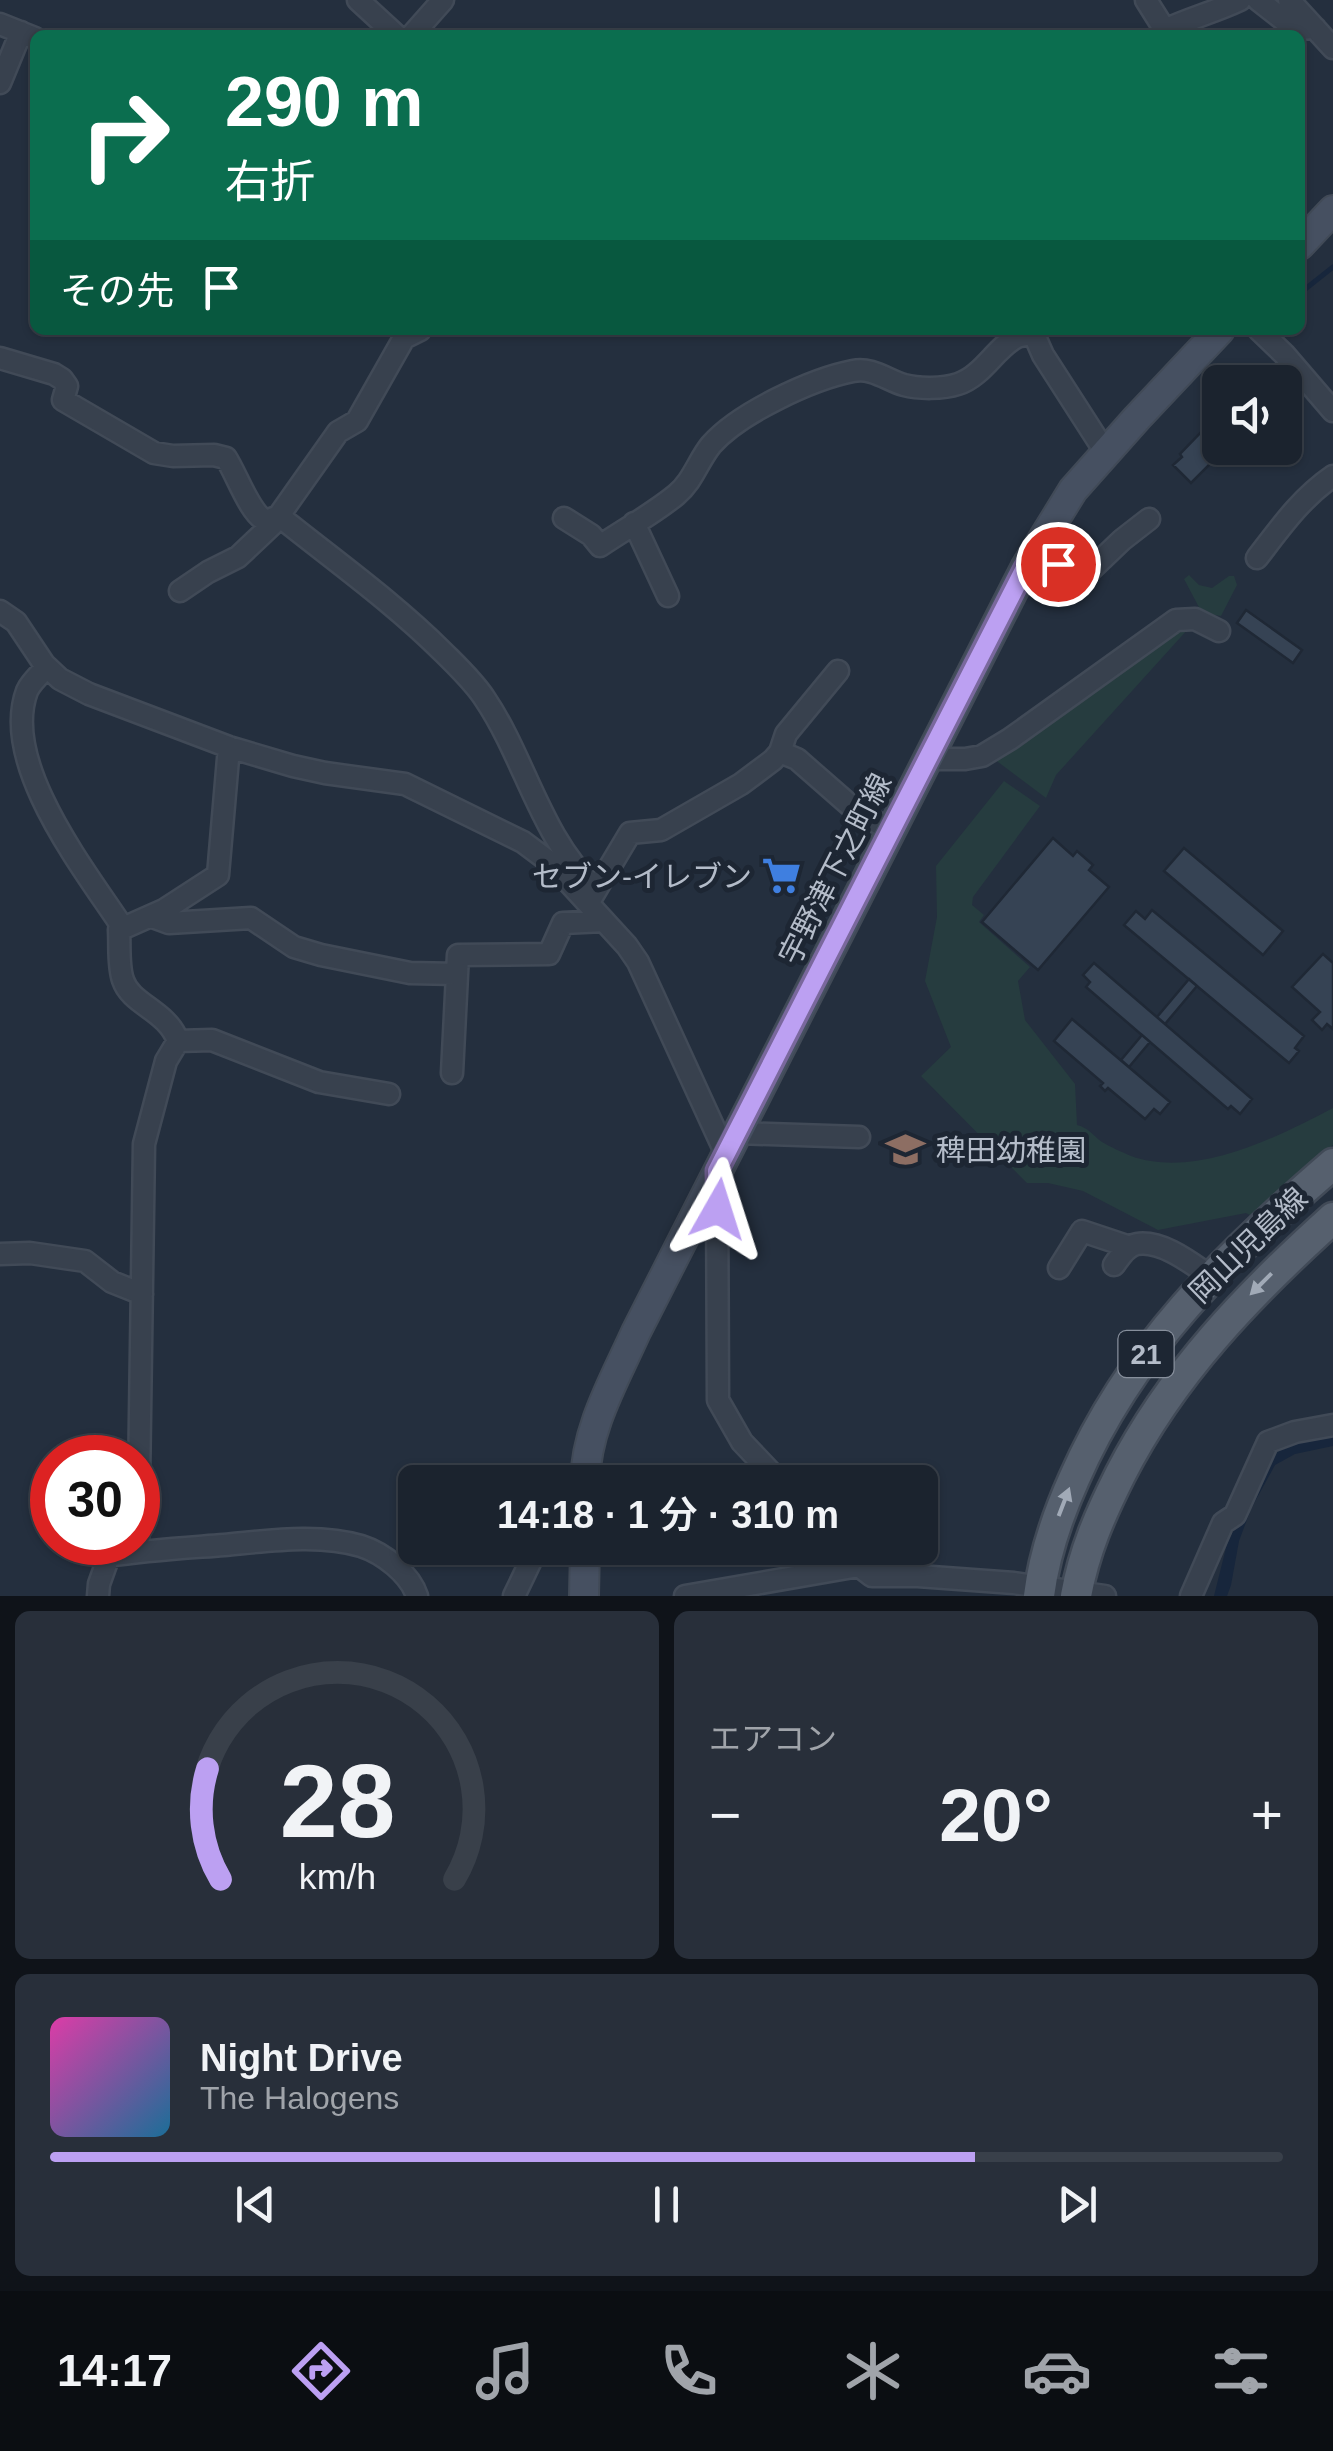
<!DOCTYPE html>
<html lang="ja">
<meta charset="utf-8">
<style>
body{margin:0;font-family:Arial,"Noto Sans JP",sans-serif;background:#282f3a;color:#f1f3f6;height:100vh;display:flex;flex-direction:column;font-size:38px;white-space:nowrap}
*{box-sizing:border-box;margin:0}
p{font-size:32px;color:#a0a4aa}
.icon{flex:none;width:55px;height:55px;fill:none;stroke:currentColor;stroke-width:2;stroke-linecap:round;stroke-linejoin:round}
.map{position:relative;height:1596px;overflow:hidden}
.drawer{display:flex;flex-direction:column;gap:15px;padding:15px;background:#0f1319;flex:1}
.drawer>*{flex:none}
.banner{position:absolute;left:30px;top:30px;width:1275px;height:305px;border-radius:15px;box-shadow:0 2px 8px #0004,0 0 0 2px #39404a;background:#0b6e4f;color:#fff;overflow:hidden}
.controls{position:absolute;left:1202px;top:365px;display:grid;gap:20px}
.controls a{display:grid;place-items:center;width:100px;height:100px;border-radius:15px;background:#1b232e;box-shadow:0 2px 8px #0004,0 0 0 2px #39404a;font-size:50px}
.speed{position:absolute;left:30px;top:1435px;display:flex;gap:20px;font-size:50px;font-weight:700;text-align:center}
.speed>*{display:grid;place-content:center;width:130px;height:130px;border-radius:50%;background:#1b232e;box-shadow:0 2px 8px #0004,0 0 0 2px #39404a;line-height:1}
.speed .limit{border:15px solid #d22;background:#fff;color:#111}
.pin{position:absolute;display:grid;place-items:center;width:85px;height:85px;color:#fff;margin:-42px;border:5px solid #fff;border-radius:50%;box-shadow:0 2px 10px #0007}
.me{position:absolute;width:110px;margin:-55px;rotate:6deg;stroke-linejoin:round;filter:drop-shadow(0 0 8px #0008)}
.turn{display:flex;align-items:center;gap:35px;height:210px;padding:0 30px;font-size:45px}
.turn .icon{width:130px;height:130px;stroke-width:2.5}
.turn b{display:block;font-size:70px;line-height:85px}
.then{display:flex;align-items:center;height:95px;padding:0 30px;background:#0003;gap:20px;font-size:38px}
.big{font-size:75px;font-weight:600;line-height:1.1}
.drawer .widget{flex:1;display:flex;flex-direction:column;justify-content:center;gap:15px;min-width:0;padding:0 35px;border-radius:15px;background:#282f3a}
.drawer .dial{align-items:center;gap:0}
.dial svg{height:260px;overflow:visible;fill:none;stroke:#39404a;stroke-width:7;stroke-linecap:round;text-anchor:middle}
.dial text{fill:#f1f3f6;stroke:none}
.song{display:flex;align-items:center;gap:30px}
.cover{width:120px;height:120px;border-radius:15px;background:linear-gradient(135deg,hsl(320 70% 55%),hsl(200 70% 35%))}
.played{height:10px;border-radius:5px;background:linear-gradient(90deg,#bca0f2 75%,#39404a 75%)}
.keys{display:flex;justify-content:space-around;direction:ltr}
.heat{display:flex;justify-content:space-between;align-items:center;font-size:55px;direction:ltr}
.drawer .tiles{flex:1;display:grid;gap:15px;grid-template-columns:1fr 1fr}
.widget:last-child{grid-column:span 2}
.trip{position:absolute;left:398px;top:1465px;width:540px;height:100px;border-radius:15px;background:#1b232e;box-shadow:0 2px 8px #0004,0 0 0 2px #39404a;font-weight:600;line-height:100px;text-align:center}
.tab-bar{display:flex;height:160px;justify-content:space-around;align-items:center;background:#0b0e12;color:#a0a4aa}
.tab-bar .icon{width:70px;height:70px}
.tab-bar .current{color:#bca0f2}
.tab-bar b{font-size:45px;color:#f1f3f6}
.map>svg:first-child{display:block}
.green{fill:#263c3f}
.water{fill:#17263c}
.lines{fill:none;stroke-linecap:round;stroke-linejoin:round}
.stream{stroke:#17263c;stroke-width:5}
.building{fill:#364354;stroke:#1f2835;stroke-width:2.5}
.street-casing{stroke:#414a57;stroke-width:25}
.secondary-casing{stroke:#414a57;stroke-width:32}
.primary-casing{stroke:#414a57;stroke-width:35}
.street{stroke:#38414e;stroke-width:20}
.secondary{stroke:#465061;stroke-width:28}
.primary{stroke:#56606e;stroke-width:30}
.oneway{fill:#a1aab7}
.route-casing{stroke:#7a689d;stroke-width:25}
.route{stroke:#bca0f2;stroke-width:18}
.labels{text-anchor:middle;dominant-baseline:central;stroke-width:10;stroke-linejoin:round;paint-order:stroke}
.shield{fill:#1d2633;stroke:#878f9c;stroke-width:2.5}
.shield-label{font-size:28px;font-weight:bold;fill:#b4bcc9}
.street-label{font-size:30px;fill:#b4bcc9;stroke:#1d2633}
.poi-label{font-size:30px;fill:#b4bcc9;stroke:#1d2633;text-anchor:end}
</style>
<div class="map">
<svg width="1333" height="1596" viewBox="0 0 1333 1596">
<rect width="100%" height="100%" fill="#242f3e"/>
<!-- green -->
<path class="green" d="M 1189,575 L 1199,585 L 1212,588 L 1229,576 L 1234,576 L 1237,585 L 1221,616 L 1202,613 L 1184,579 Z
M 1180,625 L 1189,628 L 1056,775 L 1046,798 L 994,759 Z
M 1004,781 L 1040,806 L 973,897 L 972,905 L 984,915 L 979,922 L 1030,967 L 1018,981 L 1025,1020 L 1075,1084 L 1077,1125 C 1089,1128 1092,1135 1102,1142 C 1110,1147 1122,1152 1131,1156 C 1195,1179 1276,1138 1333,1108 L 1333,1145 L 1250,1215 L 1246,1213 L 1158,1230 L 1083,1191 L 1048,1183 L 1027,1183 L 921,1076 L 951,1047 L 925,981 L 937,917 L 936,866 Z"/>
<!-- water -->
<path class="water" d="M 1333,1432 L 1333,1446 L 1295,1454 L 1275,1465 L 1251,1509 L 1239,1541 L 1231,1585 L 1227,1596 L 1214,1596 L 1227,1544 L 1271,1450 L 1302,1437 Z"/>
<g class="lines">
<!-- stream -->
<path class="stream" d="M 1300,288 L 1304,290 L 1333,267"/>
</g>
<!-- building -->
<path class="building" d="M 1209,424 L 1220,435 L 1220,448 L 1226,448 L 1191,483 L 1173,465 L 1182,457 L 1180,454 Z
M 1246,610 L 1302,650 L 1293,663 L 1237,623 Z
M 1053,838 L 1073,856 L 1077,851 L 1093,865 L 1089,870 L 1109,887 L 1038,970 L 982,922 Z
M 1184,848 L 1283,931 L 1263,955 L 1164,871 Z
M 1152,910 L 1304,1036 L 1295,1048 L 1299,1051 L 1289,1063 L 1124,925 L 1136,911 L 1145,919 Z
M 1323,954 L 1333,963 L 1333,1029 L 1327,1024 L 1322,1030 L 1312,1020 L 1320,1012 L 1292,987 Z
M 1094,963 L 1252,1099 L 1240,1114 L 1231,1106 L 1228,1109 L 1086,987 L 1090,982 L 1083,975 Z
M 1189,979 L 1197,986 L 1165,1024 L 1157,1017 Z
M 1072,1019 L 1170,1102 L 1160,1114 L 1154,1109 L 1145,1119 L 1108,1088 L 1105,1091 L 1100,1086 L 1103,1083 L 1054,1041 Z
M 1142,1035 L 1150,1042 L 1129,1067 L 1121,1060 Z"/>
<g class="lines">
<defs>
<path id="street" d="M 358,0 L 396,35
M 1146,0 L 1168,35
M 1258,0 L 1295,29 L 1315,28
M 1289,0 L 1333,48
M 0,24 L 35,38
M 1165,30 C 1190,18 1215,12 1240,0
M 412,35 L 443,0
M 0,83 L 21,32
M 1032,330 L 1043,355 L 1106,453
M 1259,330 L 1284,354 L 1333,411
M 0,358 L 54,374 L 62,379 L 67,386 L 63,400 L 154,453 L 173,456 L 214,455 L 226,458 C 237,475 250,514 266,521 L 279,516 C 335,561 393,602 444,653 C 458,667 474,682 485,699 C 526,760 540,837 596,889
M 564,518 L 591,535 L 600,546 C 625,529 653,514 676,495 C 693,481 698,461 711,445 C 739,413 812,379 853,371 C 872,367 887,380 904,385 C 919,389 943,389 958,384 C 983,376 996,347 1017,337 C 1022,335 1027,335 1032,334
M 634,523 L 668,596
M 1038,547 L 1078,582 L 1122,540 L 1149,519
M 1257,558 C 1280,528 1301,498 1333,476
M 180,591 L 208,572 L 238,557 L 273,524 L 338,432 L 357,421 L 404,338 L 420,330
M 0,611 L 16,622 L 44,664 L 60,679 L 89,694 L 229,747 L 293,766 L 325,773 L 405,784 L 523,842 L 551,863 L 627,946 L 638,962 L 726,1154
M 47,667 C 40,674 31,682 27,691 C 0,764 85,870 123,928
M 780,752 L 797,759 L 853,808 L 891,831
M 928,759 L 965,759 L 982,756 L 1010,739 L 1176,620 L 1195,619 L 1219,631
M 590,900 L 630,833 L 661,830 L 741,784 L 773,760 L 780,752 L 786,734 L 838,671
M 150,916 L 169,923 L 251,918 L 294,947 L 321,955 L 410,973 L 457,974
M 178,1041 C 167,1010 131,1005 123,980 C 118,966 120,946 119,930 L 164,910 L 218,875 L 229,747
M 452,1073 L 458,955 L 549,954 L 563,923 L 604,921
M 737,1133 L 859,1137
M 717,1178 L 718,1400 L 742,1442 L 780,1482
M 0,1254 L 30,1253 L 85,1261 L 112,1282 L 142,1294
M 1114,1265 C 1120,1257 1126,1246 1137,1244 C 1162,1240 1191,1263 1210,1276
M 1059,1268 L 1082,1231 L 1130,1247
M 841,1548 L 859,1566 L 872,1576 L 918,1576 L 1014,1583 L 1105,1596
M 138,1551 L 144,1144 L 166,1061 L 178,1041 L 212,1040 L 319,1082 L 389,1094
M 98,1596 L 99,1584 L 109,1556 C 147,1550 185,1548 224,1545 C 267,1541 319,1533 361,1546 C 383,1553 410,1574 417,1596
M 514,1596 L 537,1548
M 685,1596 L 859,1566
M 1191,1596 L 1223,1523 L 1235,1515 L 1268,1442 L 1295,1432 L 1333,1425"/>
<path id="secondary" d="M 1300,245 L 1333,210
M 585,1482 C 586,1428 614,1381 636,1332 L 1025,568 L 1073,490 L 1137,418 L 1220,330
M 584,1596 L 585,1548"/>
<path id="primary" d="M 1039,1596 C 1044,1555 1057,1517 1074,1479 C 1131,1348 1226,1256 1333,1164
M 1076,1596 C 1084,1551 1100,1515 1120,1475 C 1172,1373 1249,1294 1333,1218"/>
</defs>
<!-- street casing -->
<use href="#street" class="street-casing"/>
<!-- secondary casing -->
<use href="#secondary" class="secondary-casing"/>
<!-- primary casing -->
<use href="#primary" class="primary-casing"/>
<!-- street -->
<use href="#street" class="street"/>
<!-- secondary -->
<use href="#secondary" class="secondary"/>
<!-- primary -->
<use href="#primary" class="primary"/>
</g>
<!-- one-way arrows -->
<defs><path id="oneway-solid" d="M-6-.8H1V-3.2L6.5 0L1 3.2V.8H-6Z" transform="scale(2.5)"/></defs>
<g class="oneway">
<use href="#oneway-solid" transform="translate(1261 1284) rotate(135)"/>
<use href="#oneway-solid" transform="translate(1064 1502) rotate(-69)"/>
</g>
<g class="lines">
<defs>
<path id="route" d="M 718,1209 L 717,1171 L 1025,568 L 1038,548 L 1058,564"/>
</defs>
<!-- route casing -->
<use href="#route" class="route-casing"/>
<!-- route -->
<use href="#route" class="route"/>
</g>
<!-- icons -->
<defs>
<symbol id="supermarket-bare" viewBox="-9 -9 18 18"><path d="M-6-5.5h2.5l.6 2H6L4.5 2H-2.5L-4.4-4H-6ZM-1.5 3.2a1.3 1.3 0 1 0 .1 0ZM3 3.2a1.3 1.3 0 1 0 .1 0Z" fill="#3f7fe0" stroke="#1d2633" stroke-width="2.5" paint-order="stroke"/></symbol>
<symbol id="school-bare" viewBox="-9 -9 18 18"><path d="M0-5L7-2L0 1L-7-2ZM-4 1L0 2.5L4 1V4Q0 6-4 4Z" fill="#8d6e63" stroke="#1d2633" stroke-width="2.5" paint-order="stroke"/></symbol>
</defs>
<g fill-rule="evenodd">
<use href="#supermarket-bare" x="754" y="848" width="55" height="55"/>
<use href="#school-bare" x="878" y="1122" width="55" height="55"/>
</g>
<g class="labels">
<!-- shield labels -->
<rect class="shield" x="1118.5" y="1331" width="55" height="46" rx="8"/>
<g class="shield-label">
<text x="1146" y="1354">21</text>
</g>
<!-- street labels -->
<g class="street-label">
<text transform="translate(835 869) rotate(-63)">宇野津下之町線</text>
<text transform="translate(1248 1245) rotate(-44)">岡山児島線</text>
</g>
<!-- poi labels -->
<g class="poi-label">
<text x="752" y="876">セブン-イレブン</text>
<text x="936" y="1150" text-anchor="start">稗田幼稚園</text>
</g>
</g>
</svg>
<div class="controls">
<a><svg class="icon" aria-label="sound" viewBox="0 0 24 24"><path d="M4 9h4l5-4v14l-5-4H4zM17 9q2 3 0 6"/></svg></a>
</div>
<div class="speed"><div class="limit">30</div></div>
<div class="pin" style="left:1058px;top:564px;background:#d93025"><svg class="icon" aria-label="arrive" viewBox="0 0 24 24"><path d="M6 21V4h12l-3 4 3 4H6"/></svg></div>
<svg class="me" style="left:718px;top:1209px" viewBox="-20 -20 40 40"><path d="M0-17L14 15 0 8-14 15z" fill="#bca0f2" stroke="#fff" stroke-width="4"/></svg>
<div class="trip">14:18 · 1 分 · 310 m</div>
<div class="banner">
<div class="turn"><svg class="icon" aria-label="right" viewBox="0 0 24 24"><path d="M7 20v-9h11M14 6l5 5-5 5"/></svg><div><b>290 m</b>右折</div></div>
<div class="then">その先<svg class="icon" aria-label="arrive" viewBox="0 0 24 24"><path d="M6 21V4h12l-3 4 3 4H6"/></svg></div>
</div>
</div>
<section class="drawer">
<div class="tiles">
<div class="widget dial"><svg viewBox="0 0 100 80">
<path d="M14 69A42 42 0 1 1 86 69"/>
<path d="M14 69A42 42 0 0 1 10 35" stroke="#bca0f2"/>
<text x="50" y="56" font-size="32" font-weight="700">28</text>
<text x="50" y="72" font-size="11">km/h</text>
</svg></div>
<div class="widget"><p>エアコン</p>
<div class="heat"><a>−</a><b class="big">20°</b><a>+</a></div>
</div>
<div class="widget">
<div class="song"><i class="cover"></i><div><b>Night Drive</b><p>The Halogens</p></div></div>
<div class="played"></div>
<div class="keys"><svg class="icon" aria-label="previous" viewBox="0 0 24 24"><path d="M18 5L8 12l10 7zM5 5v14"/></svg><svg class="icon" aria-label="pause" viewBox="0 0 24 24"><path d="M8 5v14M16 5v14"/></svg><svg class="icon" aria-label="next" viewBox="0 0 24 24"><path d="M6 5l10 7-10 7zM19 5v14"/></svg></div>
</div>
</div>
</section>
<nav class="tab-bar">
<b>14:17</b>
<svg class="icon current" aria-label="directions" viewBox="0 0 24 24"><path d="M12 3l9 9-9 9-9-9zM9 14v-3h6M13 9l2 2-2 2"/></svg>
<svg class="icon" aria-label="music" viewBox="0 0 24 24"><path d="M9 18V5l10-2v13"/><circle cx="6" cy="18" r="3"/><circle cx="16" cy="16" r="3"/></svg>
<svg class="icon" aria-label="phone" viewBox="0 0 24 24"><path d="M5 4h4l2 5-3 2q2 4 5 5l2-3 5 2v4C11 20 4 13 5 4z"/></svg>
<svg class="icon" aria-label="climate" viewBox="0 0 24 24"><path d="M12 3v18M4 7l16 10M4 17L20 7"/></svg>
<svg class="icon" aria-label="car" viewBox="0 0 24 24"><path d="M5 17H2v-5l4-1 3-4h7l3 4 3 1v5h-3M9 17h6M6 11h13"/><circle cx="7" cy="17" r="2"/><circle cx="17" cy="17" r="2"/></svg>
<svg class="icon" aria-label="filters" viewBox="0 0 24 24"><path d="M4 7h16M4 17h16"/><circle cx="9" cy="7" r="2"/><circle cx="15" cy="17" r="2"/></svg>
</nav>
